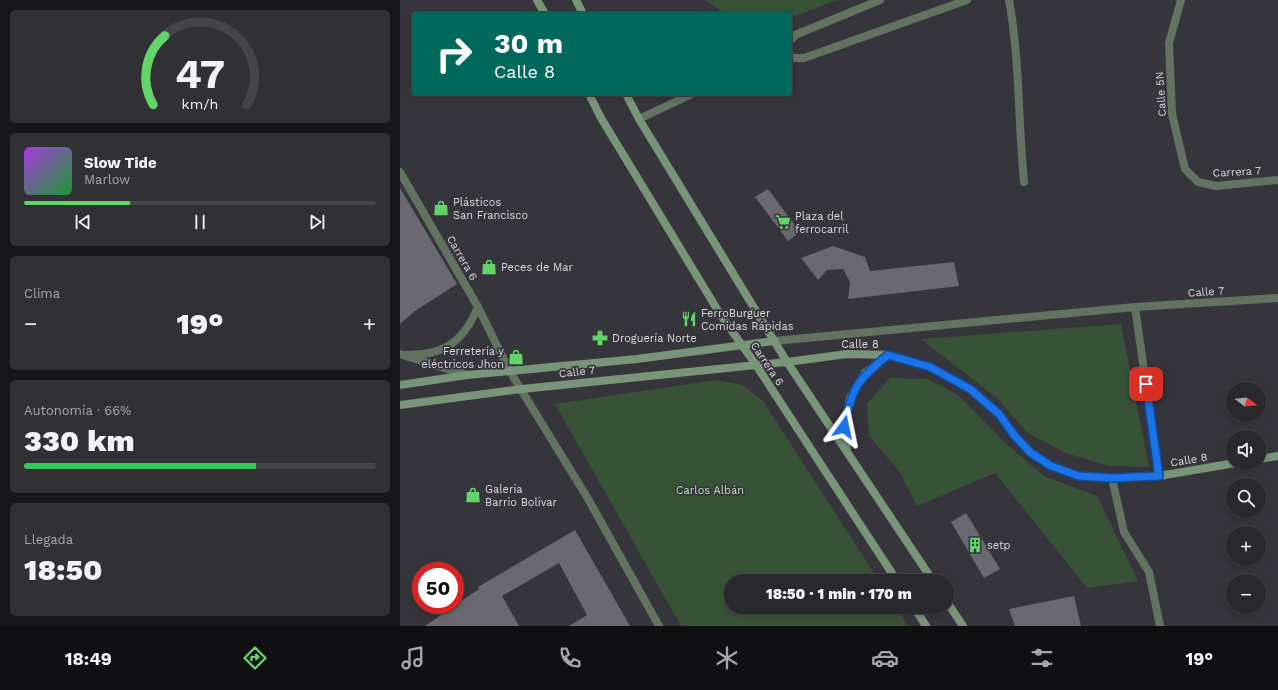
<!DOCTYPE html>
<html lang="es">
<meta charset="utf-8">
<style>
body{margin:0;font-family:"Work Sans",sans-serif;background:#313035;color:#f1f3f6;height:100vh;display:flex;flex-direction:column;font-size:15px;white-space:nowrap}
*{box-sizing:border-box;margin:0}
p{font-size:13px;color:#a5a6aa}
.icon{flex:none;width:22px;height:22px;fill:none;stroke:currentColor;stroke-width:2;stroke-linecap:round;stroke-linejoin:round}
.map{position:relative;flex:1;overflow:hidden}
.details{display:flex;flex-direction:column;gap:10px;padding:10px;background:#171619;width:400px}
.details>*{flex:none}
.top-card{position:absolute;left:12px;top:12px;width:380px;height:84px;border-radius:4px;box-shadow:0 2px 6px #0003,0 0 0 1px #454449;background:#00695c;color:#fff;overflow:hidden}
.needle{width:26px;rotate:106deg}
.tools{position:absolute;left:826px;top:382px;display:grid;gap:8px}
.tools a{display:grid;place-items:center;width:40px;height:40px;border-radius:50%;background:#29282d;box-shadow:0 2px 6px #0003,0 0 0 1px #454449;font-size:20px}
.speed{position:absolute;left:12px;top:562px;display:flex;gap:8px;font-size:20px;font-weight:700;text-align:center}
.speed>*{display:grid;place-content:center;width:52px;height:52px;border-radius:50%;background:#29282d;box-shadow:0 2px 6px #0003,0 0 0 1px #454449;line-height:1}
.speed .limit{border:6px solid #d22;background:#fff;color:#111}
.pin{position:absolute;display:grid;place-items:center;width:34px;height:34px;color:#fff;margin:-17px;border-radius:8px;box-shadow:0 2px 6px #0006}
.me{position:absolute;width:44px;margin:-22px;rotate:12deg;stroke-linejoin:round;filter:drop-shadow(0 0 3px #0008)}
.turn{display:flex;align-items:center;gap:14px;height:84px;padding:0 16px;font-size:18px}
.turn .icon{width:52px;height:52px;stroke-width:2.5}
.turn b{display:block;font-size:28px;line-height:34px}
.big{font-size:30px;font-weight:800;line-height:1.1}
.details .tile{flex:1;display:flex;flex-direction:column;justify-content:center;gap:6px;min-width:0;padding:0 14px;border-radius:6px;background:#313035}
.details .dial{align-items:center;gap:0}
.dial svg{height:104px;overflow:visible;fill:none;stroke:#454449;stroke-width:7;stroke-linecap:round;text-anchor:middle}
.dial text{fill:#f1f3f6;stroke:none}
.song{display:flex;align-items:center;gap:12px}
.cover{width:48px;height:48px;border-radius:6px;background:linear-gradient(135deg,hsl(280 70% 55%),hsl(130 70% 35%))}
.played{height:4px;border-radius:2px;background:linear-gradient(90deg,#62d469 30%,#454449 30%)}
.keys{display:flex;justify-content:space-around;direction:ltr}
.heat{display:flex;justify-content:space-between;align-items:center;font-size:22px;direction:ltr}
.charge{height:6px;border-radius:3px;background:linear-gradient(90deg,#34c759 66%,#454449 0)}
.trip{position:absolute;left:324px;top:574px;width:230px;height:40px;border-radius:20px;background:#29282d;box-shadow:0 2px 6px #0003,0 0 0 1px #454449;font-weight:800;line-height:40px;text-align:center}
.menu{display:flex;height:64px;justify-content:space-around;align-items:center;background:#101012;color:#a5a6aa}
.menu .icon{width:28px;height:28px}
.menu .on{color:#62d469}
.menu b{font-size:18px;color:#f1f3f6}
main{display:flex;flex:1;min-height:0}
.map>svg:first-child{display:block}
.green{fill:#385238}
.building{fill:#6a6870}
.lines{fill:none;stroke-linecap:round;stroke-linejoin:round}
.minor{stroke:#627362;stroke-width:8}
.tertiary{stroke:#627362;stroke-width:8}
.secondary{stroke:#799579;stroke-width:8}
.route-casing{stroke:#114b97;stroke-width:10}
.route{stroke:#1a73e8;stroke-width:7}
.labels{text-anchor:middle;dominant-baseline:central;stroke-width:3.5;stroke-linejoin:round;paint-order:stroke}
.street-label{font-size:11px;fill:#dbdadf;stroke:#37353c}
.poi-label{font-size:11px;fill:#dbdadf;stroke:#37353c;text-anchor:start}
.park-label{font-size:11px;fill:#abeaac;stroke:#37353c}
</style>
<main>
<section class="details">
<div class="tile dial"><svg viewBox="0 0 100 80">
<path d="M14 69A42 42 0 1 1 86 69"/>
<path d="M14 69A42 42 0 0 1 23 16" stroke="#62d469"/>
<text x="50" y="56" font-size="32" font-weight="700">47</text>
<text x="50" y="72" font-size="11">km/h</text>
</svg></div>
<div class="tile">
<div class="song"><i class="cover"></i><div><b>Slow Tide</b><p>Marlow</p></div></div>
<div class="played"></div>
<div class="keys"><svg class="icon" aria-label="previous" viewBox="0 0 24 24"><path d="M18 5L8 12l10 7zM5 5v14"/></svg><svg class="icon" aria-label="pause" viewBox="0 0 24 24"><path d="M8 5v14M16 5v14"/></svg><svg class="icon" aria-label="next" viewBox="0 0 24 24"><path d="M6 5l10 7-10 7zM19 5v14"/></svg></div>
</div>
<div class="tile"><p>Clima</p>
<div class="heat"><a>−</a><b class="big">19°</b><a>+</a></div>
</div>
<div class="tile"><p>Autonomía · 66%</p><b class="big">330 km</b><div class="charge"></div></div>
<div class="tile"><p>Llegada</p><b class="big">18:50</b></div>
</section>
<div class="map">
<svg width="878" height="626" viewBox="0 0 878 626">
<rect width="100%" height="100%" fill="#37353c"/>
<!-- green -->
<path class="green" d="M 305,0 L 437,0 L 390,18 L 390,14 L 326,14 Z
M 721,324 L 749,467 L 708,466 L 666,453 L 628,433 L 597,398 L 521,339 Z
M 490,378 L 528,379 L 558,395 L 605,443 L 644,476 L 697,496 L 738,581 L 687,588 L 595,473 L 517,506 L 499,471 L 469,436 L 467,404 Z
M 316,380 L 343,385 L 363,401 L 479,581 L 331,581 L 331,607 L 496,607 L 508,626 L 281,626 L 155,404 Z"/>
<!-- building -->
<path class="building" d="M 0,188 L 57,284 L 15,311 L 0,324 Z
M 368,189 L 400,232 L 388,241 L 355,197 Z
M 433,246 L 465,257 L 470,271 L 554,262 L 559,286 L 448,299 L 450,282 L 443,269 L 427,270 L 418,280 L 401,258 Z
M 566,513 L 600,569 L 584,578 L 551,522 Z
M 175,530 L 230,626 L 169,626 L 187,615 L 159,563 L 102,596 L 119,626 L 25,626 L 79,589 L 78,587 Z
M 674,596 L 681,626 L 615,626 L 609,609 Z"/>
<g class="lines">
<!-- minor -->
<path class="minor" d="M 609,0 C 620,60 618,122 624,182
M 781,0 L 769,43 L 772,114 L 785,169 L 798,182 L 816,186 L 878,180
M 390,41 L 395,35 L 480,0
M 390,58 L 404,58 L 567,0
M 239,119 L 292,94
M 0,172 L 78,307 L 109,370 L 187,497 L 259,626
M 735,307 L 759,476
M 0,354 L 67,375
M 7,355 C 45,355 63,342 78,307
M 712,478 L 724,532 L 749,572 L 760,626"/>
<!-- tertiary -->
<path class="tertiary" d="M 374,341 L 735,307 L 878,298"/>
<!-- secondary -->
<path class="secondary" d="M 137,0 L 145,14
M 176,0 L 183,14
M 189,94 L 201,118 L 320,314 L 356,365 L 497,581
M 226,94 L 239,119 L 387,362 L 533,581
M 0,385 L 67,375 L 237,359 L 374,341
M 0,405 L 122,389 L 387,362 L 447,354 L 488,355 L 530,367 L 571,389 L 599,414 L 614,435 L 631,453 L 651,466 L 679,476 L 712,478 L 759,476 L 835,463
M 447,452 L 444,427 L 450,398 L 465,373 L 488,355
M 859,459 L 878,456
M 547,602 L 563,626
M 514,607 L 526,626"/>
</g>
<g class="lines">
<defs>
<path id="route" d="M 444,427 C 452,388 457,380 488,355 L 530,367 L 570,389 L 599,414 L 614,435 L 631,453 L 651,466 L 679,476 L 712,478 L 759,476 L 746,384"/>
</defs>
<!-- route casing -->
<use href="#route" class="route-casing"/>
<!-- route -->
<use href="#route" class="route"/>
</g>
<!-- icons -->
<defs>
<symbol id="shop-bare" viewBox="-9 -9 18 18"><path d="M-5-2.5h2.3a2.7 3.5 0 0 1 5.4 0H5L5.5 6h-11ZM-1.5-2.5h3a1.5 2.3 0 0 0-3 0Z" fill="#62d469" stroke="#37353c" stroke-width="2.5" paint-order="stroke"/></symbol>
<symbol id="supermarket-bare" viewBox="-9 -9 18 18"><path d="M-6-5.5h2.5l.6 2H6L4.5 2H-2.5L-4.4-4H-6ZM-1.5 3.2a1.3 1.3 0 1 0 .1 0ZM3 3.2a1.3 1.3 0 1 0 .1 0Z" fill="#62d469" stroke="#37353c" stroke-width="2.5" paint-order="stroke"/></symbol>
<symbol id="restaurant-bare" viewBox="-9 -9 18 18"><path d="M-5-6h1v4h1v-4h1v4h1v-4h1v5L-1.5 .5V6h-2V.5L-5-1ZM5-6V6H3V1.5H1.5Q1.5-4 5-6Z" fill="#62d469" stroke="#37353c" stroke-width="2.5" paint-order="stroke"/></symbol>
<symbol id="pharmacy-bare" viewBox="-9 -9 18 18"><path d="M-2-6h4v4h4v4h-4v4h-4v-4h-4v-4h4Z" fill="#62d469" stroke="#37353c" stroke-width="2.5" paint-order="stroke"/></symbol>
<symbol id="building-bare" viewBox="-9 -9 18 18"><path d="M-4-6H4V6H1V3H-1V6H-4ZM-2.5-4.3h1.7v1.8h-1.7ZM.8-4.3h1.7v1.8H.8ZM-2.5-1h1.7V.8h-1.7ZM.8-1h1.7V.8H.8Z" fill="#62d469" stroke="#37353c" stroke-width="2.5" paint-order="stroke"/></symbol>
</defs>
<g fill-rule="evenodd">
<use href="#shop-bare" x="30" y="197" width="22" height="22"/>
<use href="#supermarket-bare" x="372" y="211" width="22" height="22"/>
<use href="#shop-bare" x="78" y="256" width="22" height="22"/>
<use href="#restaurant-bare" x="278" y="308" width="22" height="22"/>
<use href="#pharmacy-bare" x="189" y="327" width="22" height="22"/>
<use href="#shop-bare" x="105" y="346" width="22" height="22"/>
<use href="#shop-bare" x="62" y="484" width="22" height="22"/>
<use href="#building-bare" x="564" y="534" width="22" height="22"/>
</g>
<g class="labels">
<!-- street labels -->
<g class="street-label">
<text transform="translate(761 94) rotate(-94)">Calle 5N</text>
<text transform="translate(837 172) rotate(-3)">Carrera 7</text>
<text transform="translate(62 258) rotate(60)">Carrera 6</text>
<text transform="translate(806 292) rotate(-4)">Calle 7</text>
<text x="460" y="344">Calle 8</text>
<text transform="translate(367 364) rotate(56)">Carrera 6</text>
<text transform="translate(177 372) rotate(-6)">Calle 7</text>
<text transform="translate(789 460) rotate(-9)">Calle 8</text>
</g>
<!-- poi labels -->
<g class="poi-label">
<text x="53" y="202">Plásticos<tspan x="53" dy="13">San Francisco</tspan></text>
<text x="395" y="216">Plaza del<tspan x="395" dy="13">ferrocarril</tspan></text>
<text x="101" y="267">Peces de Mar</text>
<text x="301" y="313">FerroBurguer<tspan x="301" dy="13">Comidas Rápidas</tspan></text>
<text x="212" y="338">Droguería Norte</text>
<text x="104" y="351" text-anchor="end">Ferretería y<tspan x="104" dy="13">eléctricos Jhon</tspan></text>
<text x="85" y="489">Galeria<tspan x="85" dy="13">Barrio Bolivar</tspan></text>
<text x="587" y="545">setp</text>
</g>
<!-- park labels -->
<g class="park-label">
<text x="310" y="490">Carlos Albán</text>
</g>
</g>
</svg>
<div class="tools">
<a><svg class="needle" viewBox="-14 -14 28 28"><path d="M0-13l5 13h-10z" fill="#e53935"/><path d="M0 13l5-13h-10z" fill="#a5a6aa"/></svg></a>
<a><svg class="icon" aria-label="sound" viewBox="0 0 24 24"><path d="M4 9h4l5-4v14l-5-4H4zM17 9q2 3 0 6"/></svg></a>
<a><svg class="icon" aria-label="search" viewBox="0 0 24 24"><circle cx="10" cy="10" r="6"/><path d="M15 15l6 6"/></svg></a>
<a>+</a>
<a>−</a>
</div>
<div class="speed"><div class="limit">50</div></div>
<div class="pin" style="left:746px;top:384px;background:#d93025"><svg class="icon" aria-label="arrive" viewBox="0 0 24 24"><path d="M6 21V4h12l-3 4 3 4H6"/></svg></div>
<svg class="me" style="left:444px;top:427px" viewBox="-20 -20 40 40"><path d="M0-17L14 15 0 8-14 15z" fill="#1a73e8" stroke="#fff" stroke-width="4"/></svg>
<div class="trip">18:50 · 1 min · 170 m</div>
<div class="top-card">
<div class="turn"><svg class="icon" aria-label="right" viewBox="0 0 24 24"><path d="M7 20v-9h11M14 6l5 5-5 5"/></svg><div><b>30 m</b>Calle 8</div></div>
</div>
</div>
</main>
<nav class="menu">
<b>18:49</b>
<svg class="icon on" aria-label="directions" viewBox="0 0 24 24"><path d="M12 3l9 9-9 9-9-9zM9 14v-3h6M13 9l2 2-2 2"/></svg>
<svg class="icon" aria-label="music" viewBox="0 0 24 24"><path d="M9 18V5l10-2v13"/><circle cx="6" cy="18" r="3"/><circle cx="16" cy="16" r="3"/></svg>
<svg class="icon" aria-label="phone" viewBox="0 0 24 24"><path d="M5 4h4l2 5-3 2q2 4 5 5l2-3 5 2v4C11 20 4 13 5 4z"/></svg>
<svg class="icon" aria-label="climate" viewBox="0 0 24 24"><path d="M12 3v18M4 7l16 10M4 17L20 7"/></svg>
<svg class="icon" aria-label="car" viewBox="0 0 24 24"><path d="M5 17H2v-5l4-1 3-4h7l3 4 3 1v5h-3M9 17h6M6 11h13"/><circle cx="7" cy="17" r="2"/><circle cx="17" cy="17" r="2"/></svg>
<svg class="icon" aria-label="filters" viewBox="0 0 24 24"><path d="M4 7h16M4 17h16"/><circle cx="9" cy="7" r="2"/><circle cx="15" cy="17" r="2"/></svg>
<b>19°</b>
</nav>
